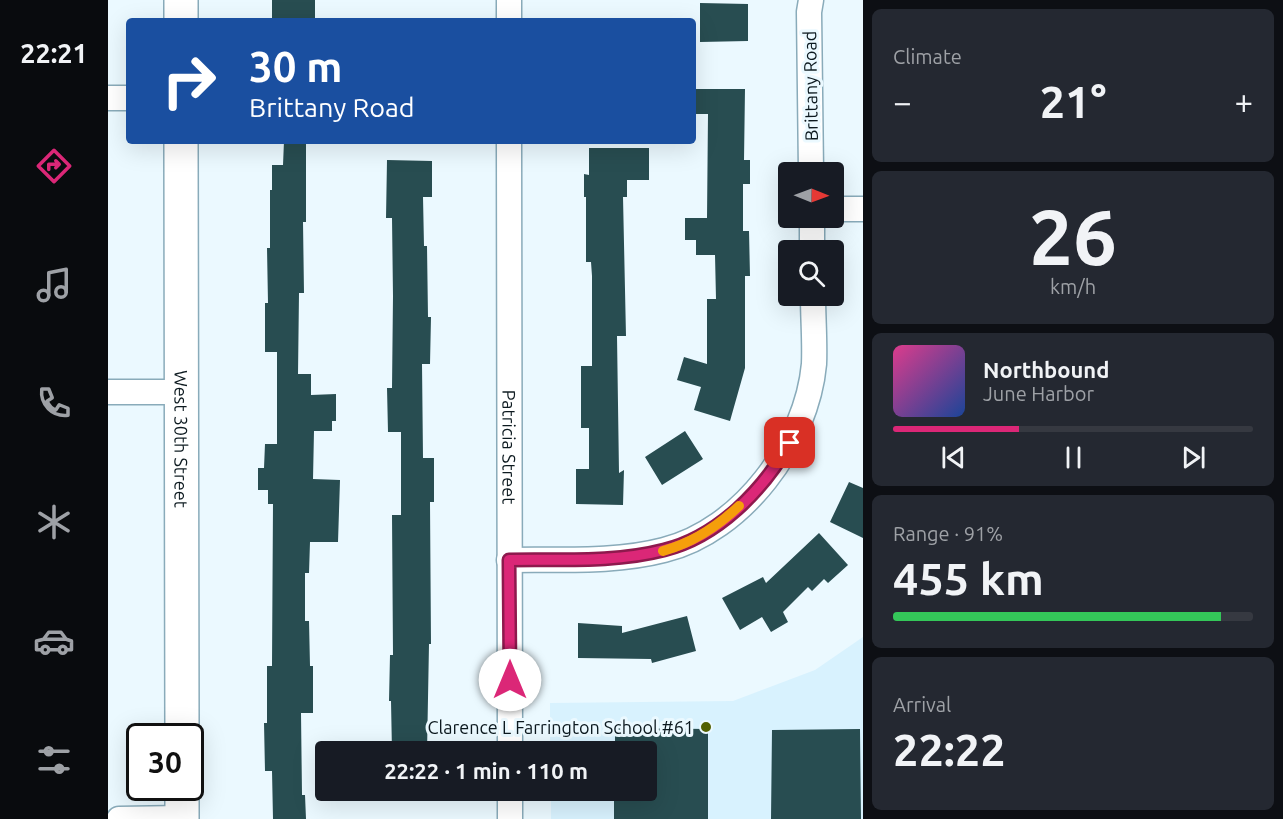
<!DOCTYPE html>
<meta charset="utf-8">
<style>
body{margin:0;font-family:Ubuntu,sans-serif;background:#242831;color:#f1f3f6;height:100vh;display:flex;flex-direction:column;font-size:22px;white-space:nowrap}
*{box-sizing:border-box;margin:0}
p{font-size:20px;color:#9ea1a6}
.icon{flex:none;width:33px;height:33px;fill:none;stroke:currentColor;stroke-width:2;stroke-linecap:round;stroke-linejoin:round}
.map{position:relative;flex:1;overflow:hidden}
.details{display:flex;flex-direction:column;gap:9px;padding:9px;background:#0d0f14;width:420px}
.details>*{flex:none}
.top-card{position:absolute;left:18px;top:18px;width:570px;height:126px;border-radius:6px;box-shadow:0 6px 24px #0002;background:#1a4fa0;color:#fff;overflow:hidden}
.needle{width:39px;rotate:91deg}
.controls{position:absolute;left:670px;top:162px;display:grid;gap:12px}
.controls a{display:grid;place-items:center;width:66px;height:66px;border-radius:6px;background:#171b24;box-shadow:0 6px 24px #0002;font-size:30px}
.speed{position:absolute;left:18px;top:723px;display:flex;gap:12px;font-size:30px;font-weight:700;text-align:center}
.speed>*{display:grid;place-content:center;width:78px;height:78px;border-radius:50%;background:#171b24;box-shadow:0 6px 24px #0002;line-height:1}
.speed .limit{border:3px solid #111;border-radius:9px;background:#fff;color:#111}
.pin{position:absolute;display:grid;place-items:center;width:51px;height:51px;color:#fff;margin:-26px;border-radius:12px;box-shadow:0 3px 9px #0006}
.me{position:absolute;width:66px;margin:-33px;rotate:0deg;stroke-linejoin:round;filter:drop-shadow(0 0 4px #0008)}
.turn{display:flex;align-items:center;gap:21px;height:126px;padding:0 24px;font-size:27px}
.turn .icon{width:78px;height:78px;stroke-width:2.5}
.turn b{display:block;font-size:42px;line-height:51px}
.big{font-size:45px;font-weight:700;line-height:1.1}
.details .widget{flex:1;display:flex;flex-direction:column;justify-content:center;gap:9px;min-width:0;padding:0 21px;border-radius:9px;background:#242831}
.details .dial{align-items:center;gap:0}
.dial b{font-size:78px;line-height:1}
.song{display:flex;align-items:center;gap:18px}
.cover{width:72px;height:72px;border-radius:9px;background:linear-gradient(135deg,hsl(330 70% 55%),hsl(220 70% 35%))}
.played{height:6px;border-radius:3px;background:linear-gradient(90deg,#db2777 35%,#363941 35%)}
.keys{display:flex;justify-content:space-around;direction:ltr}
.heat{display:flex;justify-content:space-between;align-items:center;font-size:33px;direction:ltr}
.charge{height:9px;border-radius:4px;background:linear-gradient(90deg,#34c759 91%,#363941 0)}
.trip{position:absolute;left:207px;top:741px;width:342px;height:60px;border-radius:6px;background:#171b24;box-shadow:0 6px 24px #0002;font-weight:700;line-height:60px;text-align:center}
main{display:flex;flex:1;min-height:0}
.tab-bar{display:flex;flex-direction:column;width:108px;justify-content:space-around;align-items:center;background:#090b0e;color:#9ea1a6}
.tab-bar .icon{width:42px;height:42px}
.tab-bar .active{color:#db2777}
.tab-bar b{font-size:27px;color:#f1f3f6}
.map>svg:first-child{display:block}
.built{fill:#d8f2fe}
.building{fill:#284d51}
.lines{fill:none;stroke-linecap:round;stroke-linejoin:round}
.street-casing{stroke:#89abba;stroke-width:27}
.secondary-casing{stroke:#89abba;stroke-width:36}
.street{stroke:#fff;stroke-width:24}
.secondary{stroke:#fff;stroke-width:33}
.route-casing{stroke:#8e194d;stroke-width:15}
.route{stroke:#db2777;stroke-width:10}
.slow{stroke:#f59e0b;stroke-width:10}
.poi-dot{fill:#526001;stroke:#ebf9ff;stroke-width:2}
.labels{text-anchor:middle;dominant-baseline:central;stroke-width:6;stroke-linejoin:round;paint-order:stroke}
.street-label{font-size:18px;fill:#0c191f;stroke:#ebf9ff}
.poi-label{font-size:18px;fill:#0c191f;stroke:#ebf9ff;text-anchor:end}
</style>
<main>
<nav class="tab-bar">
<b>22:21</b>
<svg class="icon active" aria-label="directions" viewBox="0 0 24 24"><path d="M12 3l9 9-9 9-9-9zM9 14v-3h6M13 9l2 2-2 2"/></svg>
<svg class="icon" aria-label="music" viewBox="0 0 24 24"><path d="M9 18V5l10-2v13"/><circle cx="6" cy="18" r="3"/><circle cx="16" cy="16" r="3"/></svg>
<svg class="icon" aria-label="phone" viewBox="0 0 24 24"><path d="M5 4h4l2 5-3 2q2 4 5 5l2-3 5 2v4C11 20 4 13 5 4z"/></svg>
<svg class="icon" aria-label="climate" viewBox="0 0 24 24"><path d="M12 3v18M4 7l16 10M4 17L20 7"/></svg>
<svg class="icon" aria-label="car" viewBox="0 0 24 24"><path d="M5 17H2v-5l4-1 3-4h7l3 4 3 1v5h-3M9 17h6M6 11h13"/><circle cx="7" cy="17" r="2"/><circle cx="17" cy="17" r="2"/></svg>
<svg class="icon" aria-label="filters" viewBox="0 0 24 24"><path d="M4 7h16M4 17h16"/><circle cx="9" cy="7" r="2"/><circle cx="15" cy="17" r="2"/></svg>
</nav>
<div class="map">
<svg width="755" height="819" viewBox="0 0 755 819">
<rect width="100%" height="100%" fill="#ebf9ff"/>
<!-- built -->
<path class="built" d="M 755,637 L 755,819 L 443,819 L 443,791 L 538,790 L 538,752 L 442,751 L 442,703 L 625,701 L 707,670 Z"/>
<!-- building -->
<path class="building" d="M 164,0 L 207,0 L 207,21 L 164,21 Z
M 592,3 L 640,4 L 640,41 L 592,42 Z
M 585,89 L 637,89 L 636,160 L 642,160 L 642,184 L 635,184 L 635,231 L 641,231 L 642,276 L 637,276 L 637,368 L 622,421 L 586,410 L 593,387 L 569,380 L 576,357 L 599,364 L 599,299 L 608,299 L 607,255 L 588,255 L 588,240 L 577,240 L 577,218 L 599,218 L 600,114 L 585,114 Z
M 176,141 L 198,141 L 198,222 L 195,222 L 196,293 L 191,293 L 190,374 L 203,374 L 203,395 L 228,394 L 228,421 L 224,421 L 224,431 L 206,431 L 205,479 L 232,480 L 230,542 L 202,542 L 201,573 L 197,573 L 197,621 L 201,621 L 202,666 L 205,666 L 205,713 L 193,713 L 194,795 L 197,795 L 198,819 L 165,819 L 164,771 L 157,771 L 156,723 L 159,723 L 159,666 L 164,666 L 165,504 L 160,504 L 160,490 L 150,490 L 150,468 L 156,468 L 157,444 L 169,444 L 169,352 L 157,352 L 157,303 L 160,303 L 159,248 L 162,248 L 162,190 L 164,190 L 164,165 L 175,165 Z
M 481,148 L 541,148 L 541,180 L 519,180 L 519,197 L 515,197 L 518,336 L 509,336 L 511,473 L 516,470 L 515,505 L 468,504 L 468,469 L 481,469 L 481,428 L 473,428 L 473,366 L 484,366 L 484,276 L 483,262 L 478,262 L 478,197 L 476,197 L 476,174 L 481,175 Z
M 279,160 L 324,161 L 324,197 L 315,197 L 316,246 L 319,246 L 320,317 L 323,317 L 322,364 L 314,364 L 315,458 L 326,458 L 326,502 L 322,502 L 323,644 L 321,644 L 319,752 L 284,752 L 283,701 L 281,701 L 282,655 L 285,655 L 284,515 L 293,515 L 293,432 L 280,432 L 279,388 L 284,388 L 285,296 L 284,218 L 278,218 Z
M 577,431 L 595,459 L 554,485 L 537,457 Z
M 741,482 L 755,488 L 755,538 L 722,522 Z
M 711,533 L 740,565 L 720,583 L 716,579 L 704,591 L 700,587 L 675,612 L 680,622 L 663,632 L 654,617 L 632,630 L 614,598 L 655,577 L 658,583 Z
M 579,616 L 588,651 L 544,663 L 543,659 L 470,658 L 470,623 L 514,626 L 514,633 Z
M 507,728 L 600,729 L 600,819 L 506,819 L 506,790 L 538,790 L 538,752 L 507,752 Z
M 752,729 L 753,819 L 663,819 L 664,730 Z"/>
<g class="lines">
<defs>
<g id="street">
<path d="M 401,21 L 401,0"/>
<path d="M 0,98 L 21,98"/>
<path id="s1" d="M 401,141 L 402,752"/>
<path d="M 703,172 L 701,12 L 703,0"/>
<path d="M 726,209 L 755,209"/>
<path d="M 704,218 L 704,250"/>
<path d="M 0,392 L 74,392"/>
<path d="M 401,560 C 452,559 506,563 556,550 C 634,531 699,443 706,364 C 707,342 705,318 705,296"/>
<path d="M 402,790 L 402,819"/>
<path d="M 11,819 L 74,818"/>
</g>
<g id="secondary">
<path d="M 73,21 L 73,0"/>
<path id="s2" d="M 73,141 L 74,736"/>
<path d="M 74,788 L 74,819"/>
</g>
</defs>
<!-- street casing -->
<use href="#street" class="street-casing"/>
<!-- secondary casing -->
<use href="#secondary" class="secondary-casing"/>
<!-- street -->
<use href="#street" class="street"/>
<!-- secondary -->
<use href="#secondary" class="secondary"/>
</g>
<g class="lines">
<defs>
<path id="route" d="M 402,680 L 401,560 C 452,559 506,563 556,550 C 610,537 655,490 682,443"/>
</defs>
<!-- route casing -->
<use href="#route" class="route-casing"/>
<!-- route -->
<use href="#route" class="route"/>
<!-- slow -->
<path class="slow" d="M 555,551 C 584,543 609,527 631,506"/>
</g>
<!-- markers -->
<circle class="poi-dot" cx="598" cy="727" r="6"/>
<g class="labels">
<!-- street labels -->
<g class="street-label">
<text transform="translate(702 86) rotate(-91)">Brittany Road</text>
<text stroke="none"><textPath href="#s2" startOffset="298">West 30th Street</textPath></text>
<text stroke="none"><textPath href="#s1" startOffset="306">Patricia Street</textPath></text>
</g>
<!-- poi labels -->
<g class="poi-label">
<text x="586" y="727">Clarence L Farrington School #61</text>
</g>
</g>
</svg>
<div class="controls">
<a><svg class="needle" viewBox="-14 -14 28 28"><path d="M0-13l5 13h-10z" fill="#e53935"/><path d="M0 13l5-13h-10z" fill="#9ea1a6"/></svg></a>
<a><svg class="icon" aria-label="search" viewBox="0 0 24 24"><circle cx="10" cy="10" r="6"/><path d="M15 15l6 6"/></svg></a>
</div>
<div class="speed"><div class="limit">30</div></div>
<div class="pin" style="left:682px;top:443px;background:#d93025"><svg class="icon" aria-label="arrive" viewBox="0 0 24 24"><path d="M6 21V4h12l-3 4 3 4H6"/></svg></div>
<svg class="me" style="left:402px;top:680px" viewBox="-20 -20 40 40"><circle r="19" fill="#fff"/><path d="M0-13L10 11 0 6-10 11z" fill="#db2777"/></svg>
<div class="trip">22:22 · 1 min · 110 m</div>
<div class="top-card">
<div class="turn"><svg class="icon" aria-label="right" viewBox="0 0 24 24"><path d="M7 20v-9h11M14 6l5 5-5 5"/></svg><div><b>30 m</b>Brittany Road</div></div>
</div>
</div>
<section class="details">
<div class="widget"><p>Climate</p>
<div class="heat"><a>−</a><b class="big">21°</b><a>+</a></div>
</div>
<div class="widget dial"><b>26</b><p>km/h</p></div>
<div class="widget">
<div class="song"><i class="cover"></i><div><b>Northbound</b><p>June Harbor</p></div></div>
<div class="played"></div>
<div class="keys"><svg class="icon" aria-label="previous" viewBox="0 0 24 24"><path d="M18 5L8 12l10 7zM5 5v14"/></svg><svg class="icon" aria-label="pause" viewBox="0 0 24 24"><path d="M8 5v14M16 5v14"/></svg><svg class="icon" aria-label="next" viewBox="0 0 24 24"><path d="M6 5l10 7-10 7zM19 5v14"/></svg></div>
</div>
<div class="widget"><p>Range · 91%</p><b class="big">455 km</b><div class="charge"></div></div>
<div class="widget"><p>Arrival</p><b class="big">22:22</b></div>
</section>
</main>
